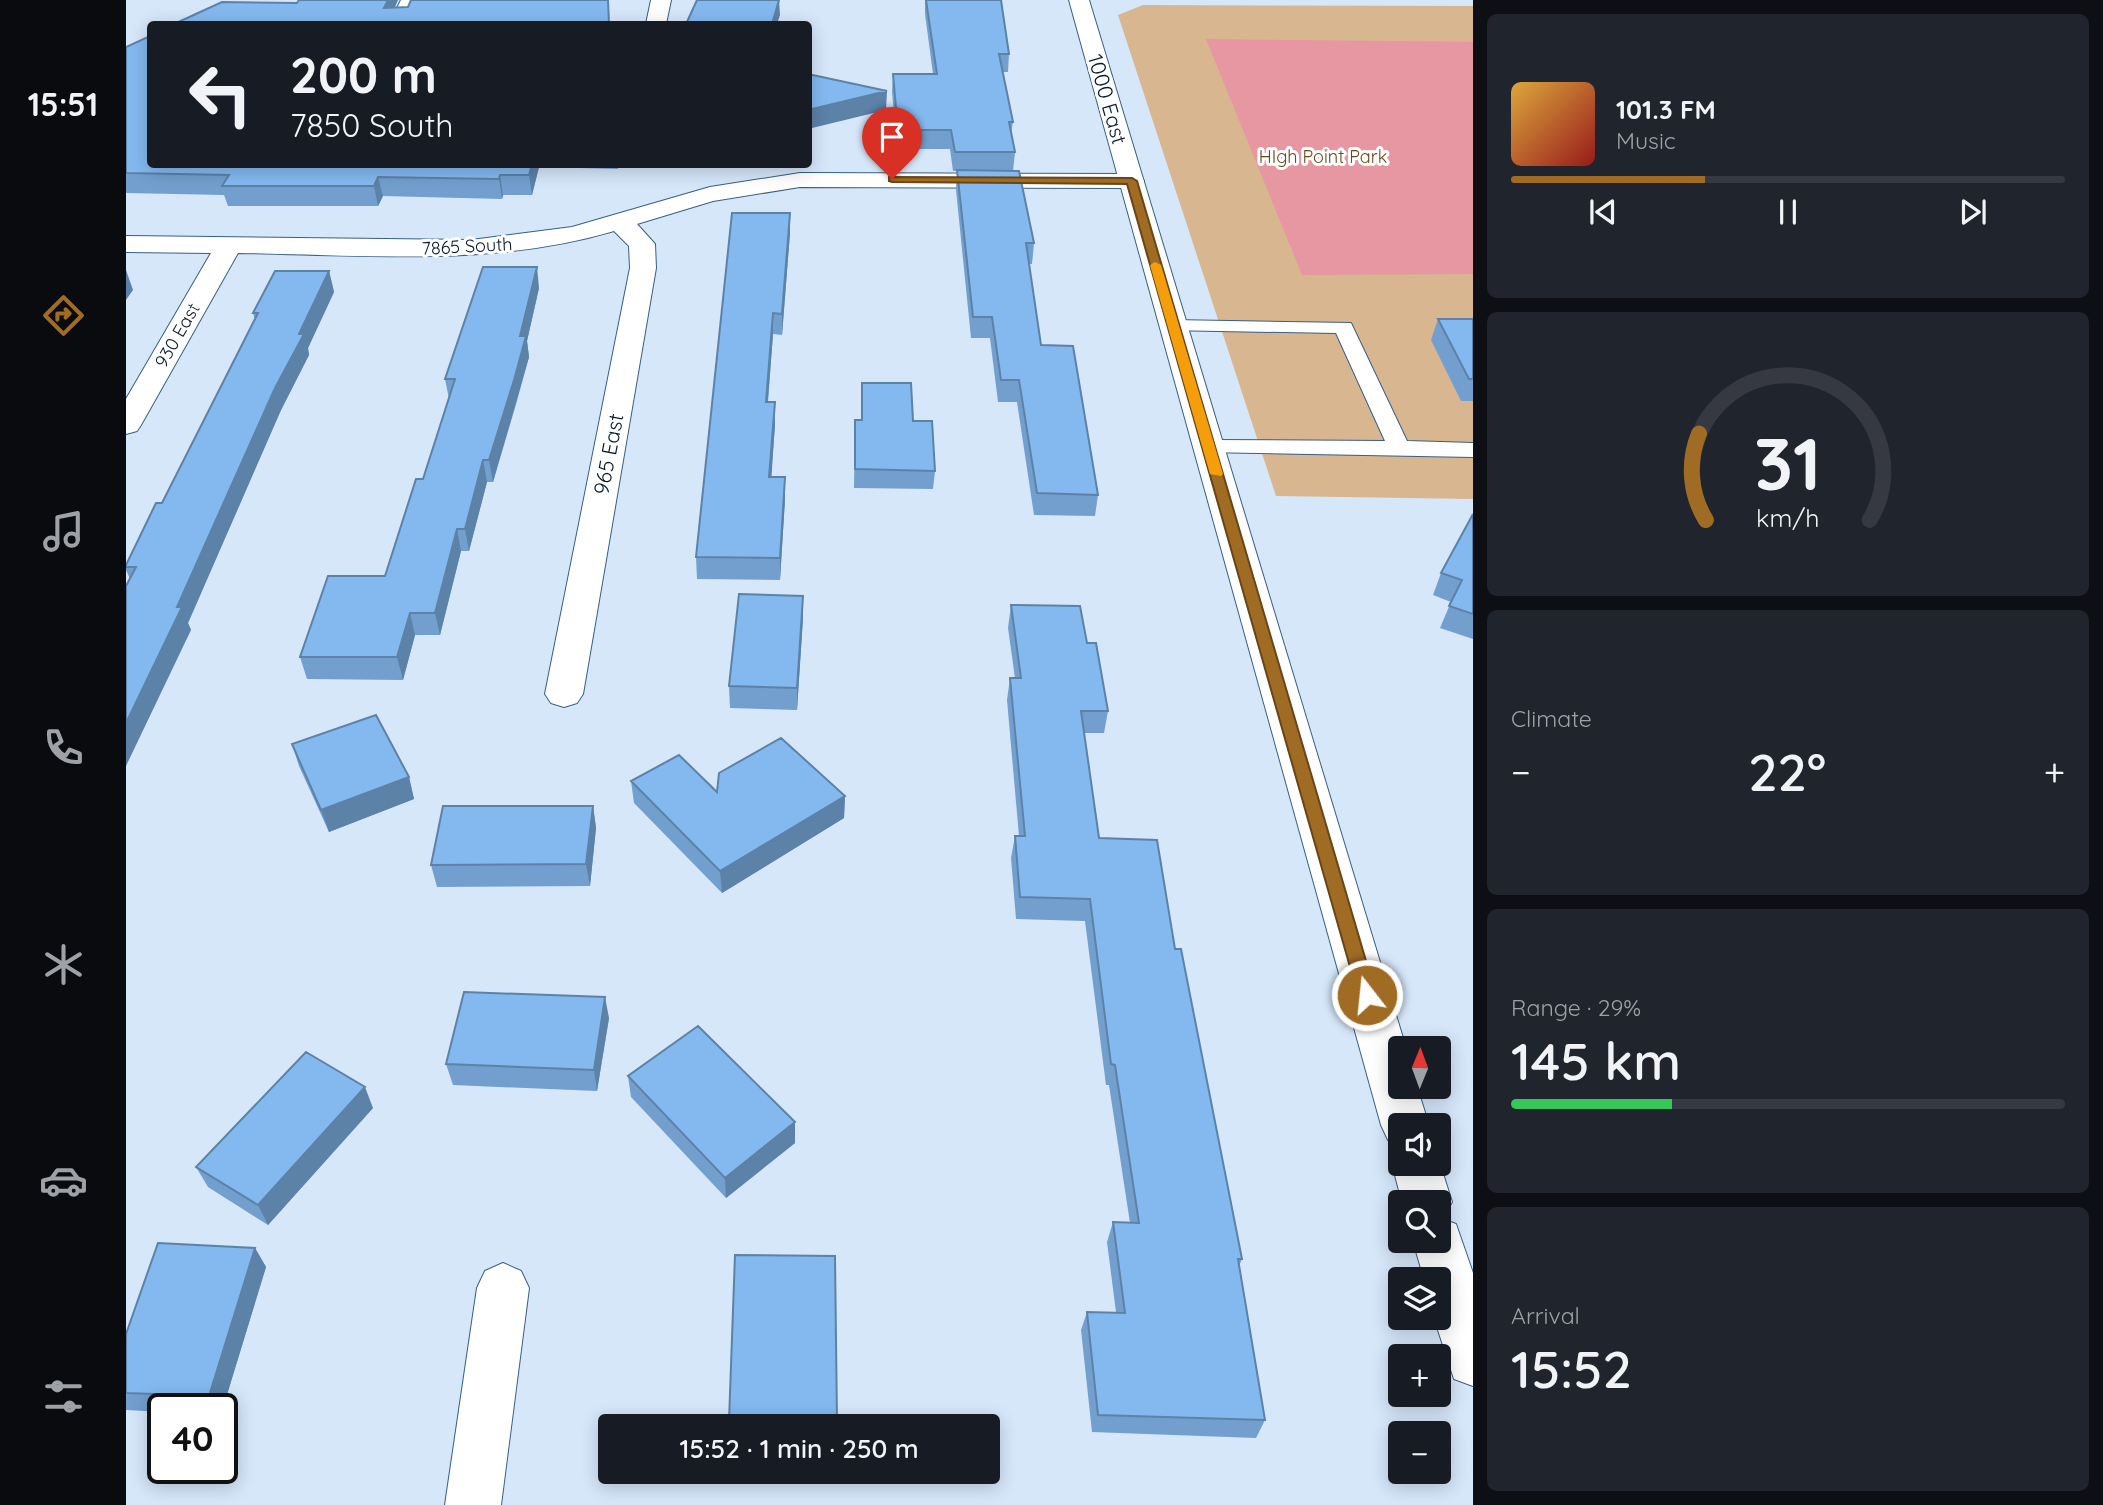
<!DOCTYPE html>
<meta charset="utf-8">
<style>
body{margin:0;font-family:Quicksand,sans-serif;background:#20242c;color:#f1f3f6;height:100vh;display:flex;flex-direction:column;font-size:26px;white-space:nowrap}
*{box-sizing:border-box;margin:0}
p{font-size:23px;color:#9ea1a6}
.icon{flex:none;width:38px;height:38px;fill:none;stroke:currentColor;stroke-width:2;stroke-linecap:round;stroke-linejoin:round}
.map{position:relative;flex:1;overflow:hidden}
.drawer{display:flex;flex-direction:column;gap:14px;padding:14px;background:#0d0f14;width:630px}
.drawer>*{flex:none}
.top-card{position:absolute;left:21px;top:21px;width:665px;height:147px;border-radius:7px;box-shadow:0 4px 18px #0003;background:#171b24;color:#f1f3f6;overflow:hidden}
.needle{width:46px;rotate:1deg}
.tools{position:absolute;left:1262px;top:1036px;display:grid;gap:14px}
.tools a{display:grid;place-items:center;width:63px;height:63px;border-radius:7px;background:#171b24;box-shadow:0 4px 18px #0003;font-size:35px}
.speed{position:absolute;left:21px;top:1393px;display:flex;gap:14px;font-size:35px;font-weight:700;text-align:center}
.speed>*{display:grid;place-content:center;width:91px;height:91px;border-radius:50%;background:#171b24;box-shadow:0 4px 18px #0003;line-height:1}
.speed .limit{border:4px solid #111;border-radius:10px;background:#fff;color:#111}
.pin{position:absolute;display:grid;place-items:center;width:60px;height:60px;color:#fff;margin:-72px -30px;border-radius:50% 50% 50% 0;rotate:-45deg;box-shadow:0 0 7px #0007}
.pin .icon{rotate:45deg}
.me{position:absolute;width:77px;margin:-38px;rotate:344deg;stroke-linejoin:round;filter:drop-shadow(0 0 5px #0008)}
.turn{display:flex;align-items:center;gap:24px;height:147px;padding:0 28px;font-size:32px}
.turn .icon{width:91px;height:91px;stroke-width:2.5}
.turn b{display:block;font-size:49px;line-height:60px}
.big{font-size:52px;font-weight:600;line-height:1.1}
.drawer .widget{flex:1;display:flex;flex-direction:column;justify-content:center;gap:10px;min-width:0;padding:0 24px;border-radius:10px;background:#20242c}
.drawer .dial{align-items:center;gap:0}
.dial svg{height:182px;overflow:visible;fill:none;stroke:#363941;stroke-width:7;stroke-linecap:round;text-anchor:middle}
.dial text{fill:#f1f3f6;stroke:none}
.song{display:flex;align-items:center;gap:21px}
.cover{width:84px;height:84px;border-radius:10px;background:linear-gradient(135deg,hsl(40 70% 55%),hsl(0 70% 35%))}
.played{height:7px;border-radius:4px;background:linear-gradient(90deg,#a06b23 35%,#363941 35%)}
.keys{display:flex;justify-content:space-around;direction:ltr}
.heat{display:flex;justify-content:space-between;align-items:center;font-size:38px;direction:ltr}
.charge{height:10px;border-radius:5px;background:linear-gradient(90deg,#34c759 29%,#363941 0)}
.trip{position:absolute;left:472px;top:1414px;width:402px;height:70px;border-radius:7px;background:#171b24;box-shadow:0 4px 18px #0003;font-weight:600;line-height:70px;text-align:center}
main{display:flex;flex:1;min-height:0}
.dock{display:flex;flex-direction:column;width:126px;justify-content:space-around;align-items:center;background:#090b0e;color:#9ea1a6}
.dock .icon{width:49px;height:49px}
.dock .active{color:#a06b23}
.dock b{font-size:32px;color:#f1f3f6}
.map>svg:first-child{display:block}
.green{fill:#d7b690}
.water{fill:#e697a2}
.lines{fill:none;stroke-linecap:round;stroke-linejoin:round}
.service-casing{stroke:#375f86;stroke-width:2}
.minor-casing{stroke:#375f86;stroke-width:2}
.tertiary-casing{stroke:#375f86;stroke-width:2}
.service{fill:#fff;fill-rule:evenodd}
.minor{fill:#fff;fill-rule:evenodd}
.tertiary{fill:#fff;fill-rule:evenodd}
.wall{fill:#729fce}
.shaded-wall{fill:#5c82a8}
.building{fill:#84b9f0;stroke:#5c82a8;stroke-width:2}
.route{fill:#a06b23;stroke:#684617;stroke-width:2}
.slow{fill:#f59e0b}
.labels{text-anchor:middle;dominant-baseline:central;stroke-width:6;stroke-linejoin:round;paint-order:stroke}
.far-park-label{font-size:18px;fill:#6b481c;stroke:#fff}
.far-street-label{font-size:18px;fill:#091929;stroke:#fff}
.street-label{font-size:21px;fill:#091929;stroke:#fff}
</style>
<main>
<nav class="dock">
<b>15:51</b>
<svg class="icon active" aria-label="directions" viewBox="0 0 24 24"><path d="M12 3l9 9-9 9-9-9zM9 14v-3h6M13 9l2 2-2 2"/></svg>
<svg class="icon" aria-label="music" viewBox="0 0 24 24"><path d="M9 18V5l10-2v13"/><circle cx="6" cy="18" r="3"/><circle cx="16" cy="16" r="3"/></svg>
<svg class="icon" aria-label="phone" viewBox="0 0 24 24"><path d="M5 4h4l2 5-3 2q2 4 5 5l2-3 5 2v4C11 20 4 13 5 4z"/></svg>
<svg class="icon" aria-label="climate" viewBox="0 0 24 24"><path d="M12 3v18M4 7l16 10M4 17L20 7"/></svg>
<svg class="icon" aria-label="car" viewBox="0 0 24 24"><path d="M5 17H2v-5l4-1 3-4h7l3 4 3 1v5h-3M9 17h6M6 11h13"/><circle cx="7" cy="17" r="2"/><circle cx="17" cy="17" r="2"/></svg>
<svg class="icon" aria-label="filters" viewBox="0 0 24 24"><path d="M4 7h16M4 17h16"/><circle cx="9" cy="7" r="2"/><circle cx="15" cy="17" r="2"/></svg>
</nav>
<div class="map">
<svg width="1347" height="1505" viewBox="0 0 1347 1505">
<rect width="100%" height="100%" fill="#d6e7fa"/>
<!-- green -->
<path class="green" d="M 1017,5 L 1347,6 L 1347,499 L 1150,496 L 992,15 Z"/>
<!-- water -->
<path class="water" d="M 1080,39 L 1347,42 L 1347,274 L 1176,275 Z"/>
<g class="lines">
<defs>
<path id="service" d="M 1046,320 L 1225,323 L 1281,441 L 1347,443 L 1347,457 L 1075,452 L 1072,447 L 1083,440 L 1259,441 L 1210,333 L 1039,330 L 1036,326 L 1039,322 Z"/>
<path id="minor" d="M 275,0 L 295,0 L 283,24 L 263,24 Z
M 525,0 L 545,0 L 540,24 L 520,24 Z
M 674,173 L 1006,174 L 1015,176 L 1018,181 L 1015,186 L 1006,188 L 674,187 L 587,201 L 511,224 L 529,244 L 530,268 L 457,694 L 451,703 L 438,707 L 425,703 L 419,694 L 504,268 L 503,246 L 488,231 C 367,267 237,255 112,253 L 15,425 L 11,431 L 0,434 L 0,399 L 85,253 L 0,252 L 0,236 L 345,240 L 446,227 L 584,187 Z
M 377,1263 L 395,1271 L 403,1288 L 375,1505 L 319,1505 L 351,1288 L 359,1271 Z"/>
<path id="tertiary" d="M 943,0 L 963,0 L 1280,1048 L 1274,1048 L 1274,1087 L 1291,1087 L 1303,1125 L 1274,1125 L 1274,1144 L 1262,1140 L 1255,1125 Z
M 1273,1148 L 1274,1164 L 1312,1164 L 1312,1160 L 1314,1164 L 1326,1202 L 1316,1219 L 1330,1224 L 1347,1273 L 1347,1386 L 1328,1379 L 1308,1318 L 1312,1318 L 1312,1279 L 1298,1279 L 1287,1241 L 1312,1241 L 1312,1202 L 1276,1202 L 1266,1164 Z"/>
</defs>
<!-- service casing -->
<use href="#service" class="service-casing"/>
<!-- minor casing -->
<use href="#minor" class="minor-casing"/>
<!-- tertiary casing -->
<use href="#tertiary" class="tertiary-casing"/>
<!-- service -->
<use href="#service" class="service"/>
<!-- minor -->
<use href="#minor" class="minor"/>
<!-- tertiary -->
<use href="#tertiary" class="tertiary"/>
</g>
<!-- wall -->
<path class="wall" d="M 799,0 L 875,0 L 883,54 L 882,72 L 876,72 L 887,122 L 885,133 L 889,152 L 887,171 L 908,243 L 906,264 L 903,264 L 915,345 L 972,495 L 969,516 L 908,515 L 891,402 L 872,402 L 864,338 L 845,338 L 830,190 L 831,171 L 827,171 L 824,149 L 771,149 L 766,92 L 767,74 L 807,74 L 799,14 Z
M 0,47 L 24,164 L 492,164 L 492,169 L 413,167 L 406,195 L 377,195 L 376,199 L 257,196 L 252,206 L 102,206 L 98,195 L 0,193 Z
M 664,213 L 664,233 L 656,335 L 647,334 L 642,402 L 649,424 L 645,477 L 659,499 L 654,580 L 571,579 L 570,557 Z
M 203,271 L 208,292 L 182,348 L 183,355 L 155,410 L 62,623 L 65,630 L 4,579 L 0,570 L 0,565 L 36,503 L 129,320 L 127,313 Z
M 413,288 L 401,341 L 403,357 L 391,401 L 367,482 L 361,482 L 343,551 L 335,551 L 314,635 L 289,635 L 277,680 L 181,679 L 174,657 L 259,576 L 297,479 L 323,399 L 319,379 Z
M 1312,319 L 1347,319 L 1347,401 L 1335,401 L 1305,340 Z
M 736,383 L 787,421 L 809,471 L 807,489 L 728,488 L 729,420 L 735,420 Z
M 1347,514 L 1347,639 L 1314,628 L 1325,602 L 1307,595 L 1315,573 Z
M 885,605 L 961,643 L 982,711 L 978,733 L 958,733 L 973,838 L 1049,949 L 1116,1259 L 1113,1266 L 1139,1420 L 1130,1438 L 966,1432 L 955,1330 L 961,1312 L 990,1312 L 981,1242 L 987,1222 L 1004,1223 L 983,1085 L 980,1085 L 959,921 L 890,919 L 885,858 L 889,836 L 893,836 L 881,700 L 884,678 L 889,678 L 882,628 Z
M 677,618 L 671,710 L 604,708 L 603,686 Z
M 166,744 L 283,777 L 288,799 L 203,832 L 173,766 Z
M 505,781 L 591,792 L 719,796 L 718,818 L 596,893 L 508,803 Z
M 467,806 L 470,828 L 464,886 L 311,887 L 305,865 Z
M 483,1018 L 471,1091 L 327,1085 L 320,1064 Z
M 502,1076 L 669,1143 L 600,1198 L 505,1097 Z
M 247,1108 L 142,1225 L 82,1187 L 70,1167 Z
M 129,1248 L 140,1267 L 96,1411 L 96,1409 L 37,1409 L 37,1412 L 0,1410 L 0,1334 Z
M 709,1256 L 711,1426 L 604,1426 L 603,1421 Z"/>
<!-- shaded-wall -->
<path class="shaded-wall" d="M 262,0 L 272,0 L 262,24 L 258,8 Z
M 653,0 L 654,15 L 651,24 L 646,24 Z
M 761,91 L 760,110 L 682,129 L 682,110 Z
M 406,164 L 412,164 L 413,167 L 406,195 L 403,175 Z
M 374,175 L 377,195 L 376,199 L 373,179 Z
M 252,177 L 257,196 L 252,206 L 248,186 Z
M 664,213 L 664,233 L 656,335 L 656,314 Z
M 411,267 L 413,288 L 401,341 L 403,357 L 367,482 L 363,460 Z
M 0,270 L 7,290 L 0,300 Z
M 203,271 L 208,292 L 182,348 L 183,355 L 155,410 L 62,623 L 65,630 L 0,766 L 0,723 L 173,334 Z
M 647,313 L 647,334 L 640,424 L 640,402 Z
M 649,402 L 649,424 L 644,498 L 643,477 Z
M 357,460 L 361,482 L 343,551 L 339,529 Z
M 659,477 L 659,499 L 654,580 L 654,558 Z
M 331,529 L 335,551 L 314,635 L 309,613 Z
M 677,596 L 677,618 L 671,710 L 671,688 Z
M 284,613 L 289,635 L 277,680 L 271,657 Z
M 283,777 L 288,799 L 203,832 L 195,810 Z
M 719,796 L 718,818 L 596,893 L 594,871 Z
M 467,806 L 470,828 L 464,886 L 460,864 Z
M 479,997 L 483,1018 L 471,1091 L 468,1070 Z
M 239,1087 L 247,1108 L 142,1225 L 132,1205 Z
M 669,1122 L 669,1143 L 600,1198 L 599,1178 Z
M 129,1248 L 140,1267 L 96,1411 L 96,1409 L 92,1409 L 83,1396 Z"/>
<!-- building -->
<path class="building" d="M 173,0 L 262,0 L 258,8 L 282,7 L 285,0 L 482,0 L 483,24 L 48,24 L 96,2 L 171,3 Z
M 571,0 L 653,0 L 646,24 L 560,24 Z
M 800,0 L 875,0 L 883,54 L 873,54 L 887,122 L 883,122 L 889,152 L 829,152 L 825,130 L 772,130 L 767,74 L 811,74 Z
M 24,36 L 24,164 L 406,164 L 403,175 L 374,175 L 373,179 L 252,177 L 248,186 L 96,186 L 103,175 L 0,173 L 0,47 Z
M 682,74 L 761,91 L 682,110 Z
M 831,170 L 893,171 L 908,243 L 900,243 L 915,345 L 947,346 L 972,495 L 911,493 L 893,380 L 875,380 L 866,317 L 847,317 Z
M 606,213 L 664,213 L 656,314 L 647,313 L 640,402 L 649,402 L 643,477 L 659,477 L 654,558 L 570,557 Z
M 357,267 L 411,267 L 394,336 L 400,336 L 388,380 L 363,460 L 357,460 L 339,529 L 331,529 L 309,613 L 284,613 L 271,657 L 174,657 L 202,576 L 259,576 L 290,479 L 297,479 L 329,379 L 319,379 Z
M 149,271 L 203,271 L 173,334 L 178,334 L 149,388 L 51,607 L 56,607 L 0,723 L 0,586 L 10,567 L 0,567 L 0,565 L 30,503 L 36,503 L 132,313 L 127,313 Z
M 1312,319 L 1347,319 L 1347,379 L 1343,379 Z
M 736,383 L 785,383 L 787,421 L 806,421 L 809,471 L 729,469 L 729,420 L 736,420 Z
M 1347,514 L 1347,614 L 1323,606 L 1336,580 L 1315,573 Z
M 613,594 L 677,596 L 671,688 L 603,686 Z
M 885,605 L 954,606 L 961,643 L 970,643 L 982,711 L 955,711 L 973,838 L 1031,840 L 1049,949 L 1055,949 L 1116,1259 L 1112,1259 L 1139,1420 L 972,1415 L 961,1312 L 999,1313 L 987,1222 L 1013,1223 L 989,1065 L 985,1064 L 964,899 L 894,897 L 889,836 L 899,836 L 884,678 L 895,678 Z
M 250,715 L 283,777 L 195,810 L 166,744 Z
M 655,738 L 719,796 L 594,871 L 505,781 L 553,755 L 591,792 L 593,773 Z
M 317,806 L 467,806 L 460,864 L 305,865 Z
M 338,992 L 479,997 L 468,1070 L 320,1064 Z
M 572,1026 L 669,1122 L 599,1178 L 502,1076 Z
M 180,1052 L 239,1087 L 132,1205 L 70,1167 Z
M 32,1243 L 129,1248 L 83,1396 L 0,1393 L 0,1334 Z
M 609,1255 L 709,1256 L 711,1422 L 603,1421 Z"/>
<!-- route -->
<path class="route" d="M 763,177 L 1006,178 L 1011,181 L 1250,995 L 1248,1000 L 1241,1002 L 1232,995 L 1001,184 L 766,182 L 763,181 Z"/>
<!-- slow -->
<path class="slow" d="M 1029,262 L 1035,265 L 1097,474 L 1095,476 L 1084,474 L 1024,265 Z"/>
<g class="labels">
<!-- far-park labels -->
<g class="far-park-label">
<text x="1197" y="156">HIgh Point Park</text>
</g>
<!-- far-street labels -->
<g class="far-street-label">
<text transform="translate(341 246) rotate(-3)">7865 South</text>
<text transform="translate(51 335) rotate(-60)">930 East</text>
</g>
<!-- street labels -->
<g class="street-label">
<text transform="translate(982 99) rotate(74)">1000 East</text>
<text transform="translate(482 454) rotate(-79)">965 East</text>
</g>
</g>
</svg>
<div class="tools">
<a><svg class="needle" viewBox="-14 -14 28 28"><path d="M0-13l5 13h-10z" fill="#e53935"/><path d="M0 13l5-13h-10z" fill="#9ea1a6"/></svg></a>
<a><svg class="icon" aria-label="sound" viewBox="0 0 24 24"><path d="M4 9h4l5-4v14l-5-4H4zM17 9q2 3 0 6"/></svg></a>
<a><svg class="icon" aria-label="search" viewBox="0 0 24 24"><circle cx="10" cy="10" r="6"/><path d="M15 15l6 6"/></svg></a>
<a><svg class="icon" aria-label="layers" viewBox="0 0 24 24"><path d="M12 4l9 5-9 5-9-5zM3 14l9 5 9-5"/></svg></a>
<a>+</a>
<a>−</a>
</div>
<div class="speed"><div class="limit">40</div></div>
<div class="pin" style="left:766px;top:179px;background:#d93025"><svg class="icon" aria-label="arrive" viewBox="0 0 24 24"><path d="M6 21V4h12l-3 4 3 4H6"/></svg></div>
<svg class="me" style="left:1241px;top:995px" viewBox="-20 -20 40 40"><circle r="17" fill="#a06b23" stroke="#fff" stroke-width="3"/><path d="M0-11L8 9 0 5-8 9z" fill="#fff"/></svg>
<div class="trip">15:52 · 1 min · 250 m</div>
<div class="top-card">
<div class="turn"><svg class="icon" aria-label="left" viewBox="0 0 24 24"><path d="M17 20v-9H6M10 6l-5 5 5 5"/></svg><div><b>200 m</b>7850 South</div></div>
</div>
</div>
<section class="drawer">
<div class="widget">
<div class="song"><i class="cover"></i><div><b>101.3 FM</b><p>Music</p></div></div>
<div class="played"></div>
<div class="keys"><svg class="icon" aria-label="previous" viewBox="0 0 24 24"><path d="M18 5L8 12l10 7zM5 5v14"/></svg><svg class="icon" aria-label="pause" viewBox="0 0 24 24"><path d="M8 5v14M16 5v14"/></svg><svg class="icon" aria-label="next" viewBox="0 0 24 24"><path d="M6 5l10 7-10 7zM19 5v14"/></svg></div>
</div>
<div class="widget dial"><svg viewBox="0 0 100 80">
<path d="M14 69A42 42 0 1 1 86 69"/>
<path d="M14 69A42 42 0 0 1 11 31" stroke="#a06b23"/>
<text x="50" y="56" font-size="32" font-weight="700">31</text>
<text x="50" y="72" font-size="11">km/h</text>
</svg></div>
<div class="widget"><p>Climate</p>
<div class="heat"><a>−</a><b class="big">22°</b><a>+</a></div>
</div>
<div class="widget"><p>Range · 29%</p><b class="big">145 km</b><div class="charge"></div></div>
<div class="widget"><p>Arrival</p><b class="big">15:52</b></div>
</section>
</main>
